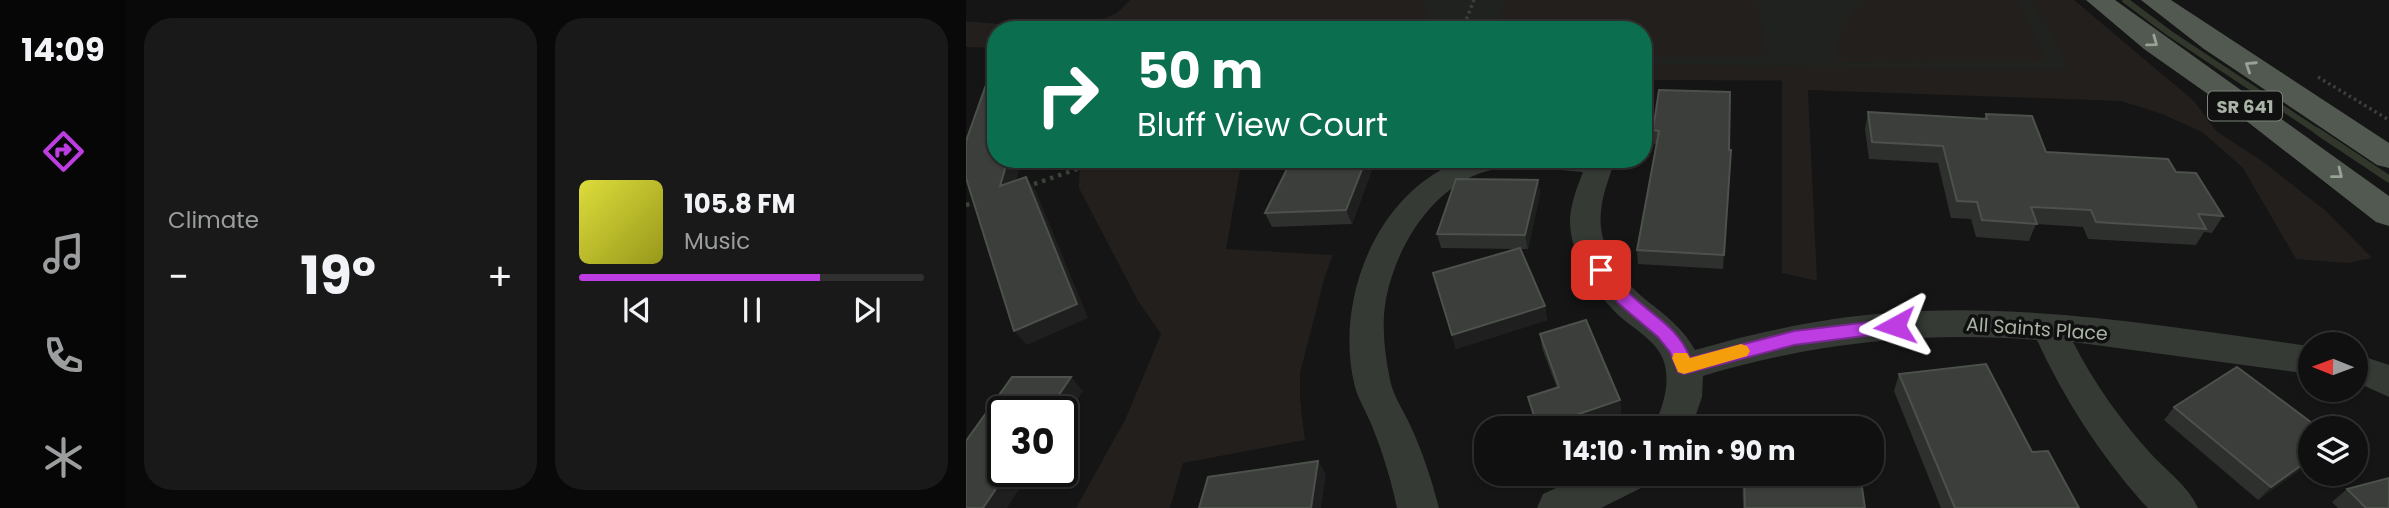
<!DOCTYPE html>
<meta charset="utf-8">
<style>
body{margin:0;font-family:Poppins,sans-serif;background:#181918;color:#f1f3f6;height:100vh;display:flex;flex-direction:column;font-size:26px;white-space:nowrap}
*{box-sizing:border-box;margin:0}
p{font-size:23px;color:#9b9d9e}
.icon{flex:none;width:38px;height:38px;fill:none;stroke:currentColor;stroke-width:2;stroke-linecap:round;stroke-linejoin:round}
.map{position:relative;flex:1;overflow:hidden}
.panel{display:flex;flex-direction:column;gap:18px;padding:18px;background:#080908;width:840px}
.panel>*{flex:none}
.banner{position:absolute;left:21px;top:21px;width:665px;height:147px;border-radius:28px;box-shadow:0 2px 5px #0004,0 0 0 2px #2f302f;background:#0b6e4f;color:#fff;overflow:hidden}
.needle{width:46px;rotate:271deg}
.controls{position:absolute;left:1332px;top:332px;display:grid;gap:14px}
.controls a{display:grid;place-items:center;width:70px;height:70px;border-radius:50%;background:#0f100f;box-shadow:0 2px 5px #0004,0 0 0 2px #2f302f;font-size:35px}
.speed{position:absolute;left:21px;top:396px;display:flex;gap:14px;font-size:35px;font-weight:700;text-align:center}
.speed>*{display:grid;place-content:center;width:91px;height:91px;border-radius:50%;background:#0f100f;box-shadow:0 2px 5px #0004,0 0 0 2px #2f302f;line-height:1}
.speed .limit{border:4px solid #111;border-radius:10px;background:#fff;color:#111}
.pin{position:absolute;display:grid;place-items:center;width:60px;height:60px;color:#fff;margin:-30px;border-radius:14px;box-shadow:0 4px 10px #0006}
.me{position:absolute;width:77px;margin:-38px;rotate:265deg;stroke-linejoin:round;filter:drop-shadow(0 0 5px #0008)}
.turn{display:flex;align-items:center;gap:24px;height:147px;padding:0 35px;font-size:32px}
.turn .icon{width:91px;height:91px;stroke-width:2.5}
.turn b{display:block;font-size:49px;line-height:60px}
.big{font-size:52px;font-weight:700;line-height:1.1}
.panel .tile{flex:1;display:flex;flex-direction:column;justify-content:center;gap:10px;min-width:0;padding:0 24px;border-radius:28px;background:#181918}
.song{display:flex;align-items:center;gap:21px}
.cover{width:84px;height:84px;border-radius:10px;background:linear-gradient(135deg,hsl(60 70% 55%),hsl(60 70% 35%))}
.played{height:7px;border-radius:4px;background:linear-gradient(90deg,#bd3de3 70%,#2f302f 70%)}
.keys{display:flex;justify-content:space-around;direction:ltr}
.heat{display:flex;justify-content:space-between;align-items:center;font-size:38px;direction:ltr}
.panel .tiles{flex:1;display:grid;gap:18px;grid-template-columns:repeat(2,1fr)}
.trip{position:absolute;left:508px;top:416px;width:410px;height:70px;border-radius:28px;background:#0f100f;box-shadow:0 2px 5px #0004,0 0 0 2px #2f302f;font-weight:700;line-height:70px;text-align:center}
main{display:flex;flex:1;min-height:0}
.tabs{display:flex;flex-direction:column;width:126px;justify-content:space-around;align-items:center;background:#060606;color:#9b9d9e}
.tabs .icon{width:49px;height:49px}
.tabs .on{color:#bd3de3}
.tabs b{font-size:32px;color:#f1f3f6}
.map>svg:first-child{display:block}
.built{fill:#202220}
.green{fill:#231f1d}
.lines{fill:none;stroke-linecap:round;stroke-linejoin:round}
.stream-far1{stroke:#31382b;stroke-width:6}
.stream{stroke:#31382b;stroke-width:7}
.path-far1{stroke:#3c413b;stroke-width:3.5;stroke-dasharray:2.5 3.5;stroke-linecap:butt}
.path{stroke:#3c413b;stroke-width:4.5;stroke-dasharray:3.5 5;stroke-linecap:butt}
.minor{fill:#353a35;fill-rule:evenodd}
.primary{fill:#525951;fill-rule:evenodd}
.wall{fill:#2d302d}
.shaded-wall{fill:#1e1f1e}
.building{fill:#3b3e3a;stroke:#4c514b;stroke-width:2}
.oneway{stroke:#98a295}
.route{fill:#bd3de3;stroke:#7b2894;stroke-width:2}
.slow{fill:#f59e0b}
.labels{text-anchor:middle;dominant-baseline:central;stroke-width:7;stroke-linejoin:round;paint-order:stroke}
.shield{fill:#0f100f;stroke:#7b8379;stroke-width:2}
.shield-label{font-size:18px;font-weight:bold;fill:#a9b4a6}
.street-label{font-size:19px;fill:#a9b4a6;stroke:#0f100f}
</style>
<main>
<nav class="tabs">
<b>14:09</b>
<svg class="icon on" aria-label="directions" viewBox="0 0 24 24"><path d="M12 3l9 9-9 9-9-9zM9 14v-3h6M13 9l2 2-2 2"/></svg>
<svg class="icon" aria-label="music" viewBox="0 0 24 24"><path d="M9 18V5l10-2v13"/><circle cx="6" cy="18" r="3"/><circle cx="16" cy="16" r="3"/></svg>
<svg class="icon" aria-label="phone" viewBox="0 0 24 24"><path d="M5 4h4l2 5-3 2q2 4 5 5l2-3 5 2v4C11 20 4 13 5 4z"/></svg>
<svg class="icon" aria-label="climate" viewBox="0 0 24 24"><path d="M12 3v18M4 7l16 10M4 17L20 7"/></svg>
</nav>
<section class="panel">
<div class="tiles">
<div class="tile"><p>Climate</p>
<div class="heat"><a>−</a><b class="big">19°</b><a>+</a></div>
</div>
<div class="tile">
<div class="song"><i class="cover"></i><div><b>105.8 FM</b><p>Music</p></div></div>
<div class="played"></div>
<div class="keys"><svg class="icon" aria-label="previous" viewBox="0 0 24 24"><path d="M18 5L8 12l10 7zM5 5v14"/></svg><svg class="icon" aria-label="pause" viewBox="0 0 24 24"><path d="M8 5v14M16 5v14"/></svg><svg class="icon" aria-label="next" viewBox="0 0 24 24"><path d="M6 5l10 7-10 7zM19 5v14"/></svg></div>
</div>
</div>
</section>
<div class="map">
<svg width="1423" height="508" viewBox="0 0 1423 508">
<rect width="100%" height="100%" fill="#141514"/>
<!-- built -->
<path class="built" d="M 429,0 L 1092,0 L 1175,82 L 677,80 L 677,30 L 446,30 Z"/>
<!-- green -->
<path class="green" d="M 164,0 L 458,0 L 463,20 L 457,30 L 111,30 L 151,13 Z
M 539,0 L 791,0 L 801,57 L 677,57 L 677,30 L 530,30 Z
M 899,0 L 1053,0 L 1080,61 L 869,62 C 870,35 879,17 899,0 Z
M 1066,0 L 1108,0 L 1228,101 L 1250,131 L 1296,161 L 1360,211 L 1406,258 L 1382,263 L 1330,259 L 1277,168 L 1236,132 L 1196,114 L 1155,101 L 842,90 L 851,281 L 816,273 L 816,80 L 677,80 L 677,64 L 1103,70 Z
M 0,21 L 100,30 L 30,30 L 30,48 L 0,47 Z
M 114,159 L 276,159 L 260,249 L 367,255 L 359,276 L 334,373 L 334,399 L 339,440 L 217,463 L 204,508 L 110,508 L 159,420 L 195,334 L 172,301 L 113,188 Z"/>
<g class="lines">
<!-- stream-far1 -->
<path class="stream-far1" d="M 1159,0 L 1203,33 L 1354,133"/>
<!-- stream -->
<path class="stream" d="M 1351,131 L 1423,179"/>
<!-- path-far1 -->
<path class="path-far1" d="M 496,30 L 508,0
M 1352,77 L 1423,120"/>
<!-- path -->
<path class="path" d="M 60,187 L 139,159
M 0,205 L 12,201"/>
<!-- minor -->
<path class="minor" d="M 500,159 L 649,159 C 644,177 636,194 635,212 C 631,246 654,279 680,300 C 699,315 717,328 729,350 C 792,332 856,318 921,313 C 1063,302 1205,327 1344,346 L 1344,374 L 1107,342 C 1128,383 1155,421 1186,455 C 1202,472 1222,486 1232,508 L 1182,508 L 1176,502 C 1133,453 1098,399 1071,340 C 957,331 847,343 737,376 L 736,397 L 725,429 L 687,429 C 696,408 705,385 698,362 C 693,344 672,331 658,320 C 631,297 603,256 604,219 C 605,203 611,187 617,172 C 586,170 551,163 521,171 C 467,186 430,246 420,299 C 415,326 419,357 425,384 C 429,399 439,413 445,427 C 457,453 466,481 473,508 L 431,508 C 425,480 417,453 406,426 C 401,413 393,401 389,387 C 367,301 411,188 500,159 Z
M 1390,354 L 1423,365 L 1423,397 L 1390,382 Z
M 620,474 L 683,474 L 677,487 L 635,508 L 571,508 L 577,494 Z"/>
<!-- primary -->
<path class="primary" d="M 1120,0 L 1149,0 L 1423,196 L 1423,226 L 1410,222 L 1283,123 L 1178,49 Z
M 1175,0 L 1205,0 L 1423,143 L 1423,168 L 1411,165 L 1238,49 Z"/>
</g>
<!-- wall -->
<path class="wall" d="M 693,90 L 763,150 L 765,150 L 757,269 L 672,264 L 671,250 L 690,144 L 688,144 L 687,130 Z
M 902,112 L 1018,119 L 1020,114 L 1080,152 L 1210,172 L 1257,216 L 1246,233 L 1238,232 L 1230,245 L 1122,239 L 1117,227 L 1070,224 L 1063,241 L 1010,237 L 1005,219 L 985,218 L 972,163 L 903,159 L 899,129 Z
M 326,159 L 410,159 L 386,224 L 306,227 L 299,213 Z
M 572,180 L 574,194 L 562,249 L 555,249 L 579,306 L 581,320 L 490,349 L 467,273 L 548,249 L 475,248 L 471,234 Z
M 574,334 L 654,400 L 655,414 L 612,429 L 571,429 L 562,397 L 591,388 L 576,348 Z
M 933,374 L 1066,452 L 1113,508 L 975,508 L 928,391 Z
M 1208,407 L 1344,463 L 1292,500 L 1198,420 Z
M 776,474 L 894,474 L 899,508 L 777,508 Z
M 1381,489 L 1423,508 L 1372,508 L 1366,502 Z"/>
<!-- shaded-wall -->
<path class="shaded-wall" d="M 42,159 L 56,159 L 45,200 L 34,186 Z
M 400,159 L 410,159 L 386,224 L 380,210 Z
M 60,177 L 70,191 L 122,318 L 61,345 L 48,331 Z
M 572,180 L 574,194 L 562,249 L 559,235 Z
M 579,306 L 581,320 L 490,349 L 486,335 Z
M 105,377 L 117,391 L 96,423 L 96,411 L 82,411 Z
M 654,400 L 655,414 L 612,429 L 572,429 L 572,428 Z
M 1344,459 L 1344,463 L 1292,500 L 1305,487 Z
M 352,461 L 360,474 L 355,508 L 345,508 Z
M 42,471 L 65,471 L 41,508 L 17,508 Z"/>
<!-- building -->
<path class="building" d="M 30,67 L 30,159 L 42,159 L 34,186 L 60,177 L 111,304 L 48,331 L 0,178 L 0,141 L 26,68 Z
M 693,90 L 764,92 L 763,150 L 765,150 L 758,255 L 671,250 L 693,131 L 687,130 Z
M 902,112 L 1021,119 L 1020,114 L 1066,116 L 1080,152 L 1202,159 L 1210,172 L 1230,173 L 1257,216 L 1232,214 L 1240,229 L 1130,222 L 1125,210 L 1065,207 L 1071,224 L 1016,220 L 1011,202 L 991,201 L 977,146 L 906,142 Z
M 326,159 L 400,159 L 380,210 L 299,213 Z
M 490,179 L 572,180 L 559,235 L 471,234 Z
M 554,248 L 579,306 L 486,335 L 467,273 Z
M 620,320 L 654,400 L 572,428 L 562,397 L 593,387 L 574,334 Z
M 1020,364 L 1066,452 L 1082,451 L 1113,508 L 989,508 L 933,374 Z
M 1271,367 L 1354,429 L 1344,429 L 1344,459 L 1305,487 L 1208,407 Z
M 46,377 L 105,377 L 82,411 L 37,411 L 37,471 L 42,471 L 17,508 L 0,508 L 0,441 Z
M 776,415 L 886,419 L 888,429 L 777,429 Z
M 352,461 L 345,508 L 233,508 L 242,477 Z
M 778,474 L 894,474 L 899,508 L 779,508 Z
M 1423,478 L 1423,508 L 1400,508 L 1381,489 Z"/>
<!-- one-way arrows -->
<defs><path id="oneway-chevron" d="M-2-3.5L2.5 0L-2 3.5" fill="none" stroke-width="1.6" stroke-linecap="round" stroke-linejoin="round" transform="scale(1.75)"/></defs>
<g class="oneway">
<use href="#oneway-chevron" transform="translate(1187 42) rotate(36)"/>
<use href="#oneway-chevron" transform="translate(1284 66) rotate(-147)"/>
<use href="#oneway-chevron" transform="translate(1372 174) rotate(38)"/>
</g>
<!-- route -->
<path class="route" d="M 635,264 L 640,265 C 648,275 655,287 665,295 C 687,316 713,328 724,358 L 828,331 L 929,319 L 935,321 L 938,326 L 935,330 L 929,332 L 828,345 L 718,374 L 712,372 L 704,352 L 692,337 L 652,303 L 629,274 L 626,270 L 629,265 Z"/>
<!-- slow -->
<path class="slow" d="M 775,344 L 781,346 L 784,351 L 781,356 L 718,374 L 712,372 L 706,358 L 708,353 L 721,353 L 724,358 Z"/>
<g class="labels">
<!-- shield labels -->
<rect class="shield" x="1242" y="91.5" width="74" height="29" rx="5"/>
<g class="shield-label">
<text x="1279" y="106">SR 641</text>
</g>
<!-- street labels -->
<g class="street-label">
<text transform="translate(1071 329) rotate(4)">All Saints Place</text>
</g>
</g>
</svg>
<div class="controls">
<a><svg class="needle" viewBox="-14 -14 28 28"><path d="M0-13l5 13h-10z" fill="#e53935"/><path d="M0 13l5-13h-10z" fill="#9b9d9e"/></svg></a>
<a><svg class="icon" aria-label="layers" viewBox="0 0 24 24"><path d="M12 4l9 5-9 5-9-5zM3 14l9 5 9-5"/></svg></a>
</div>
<div class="speed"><div class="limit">30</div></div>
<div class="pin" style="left:635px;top:270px;background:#d93025"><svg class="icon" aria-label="arrive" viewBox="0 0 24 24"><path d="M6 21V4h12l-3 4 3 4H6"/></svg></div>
<svg class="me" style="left:929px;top:326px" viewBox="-20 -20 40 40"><path d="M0-17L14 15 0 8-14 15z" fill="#bd3de3" stroke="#fff" stroke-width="4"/></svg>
<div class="trip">14:10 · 1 min · 90 m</div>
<div class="banner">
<div class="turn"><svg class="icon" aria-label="right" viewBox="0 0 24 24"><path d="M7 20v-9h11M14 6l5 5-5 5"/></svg><div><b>50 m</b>Bluff View Court</div></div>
</div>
</div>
</main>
